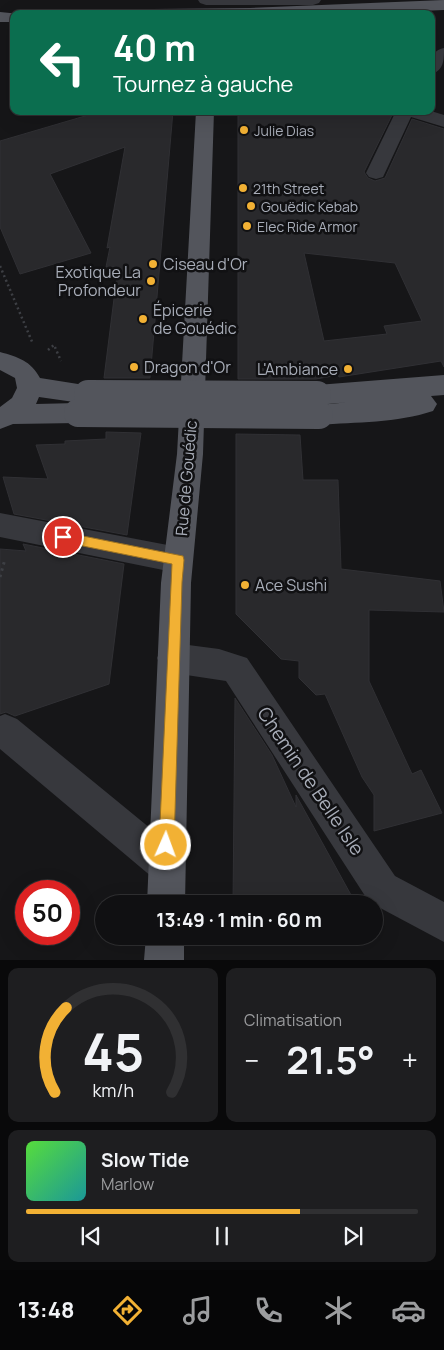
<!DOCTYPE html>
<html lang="fr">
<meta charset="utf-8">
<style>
body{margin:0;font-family:Manrope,sans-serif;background:#1e1e20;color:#f1f3f6;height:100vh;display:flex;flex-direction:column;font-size:19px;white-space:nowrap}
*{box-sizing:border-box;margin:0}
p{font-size:16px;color:#9c9d9f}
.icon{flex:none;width:28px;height:28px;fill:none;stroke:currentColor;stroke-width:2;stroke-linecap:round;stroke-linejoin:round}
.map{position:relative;height:960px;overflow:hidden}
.panel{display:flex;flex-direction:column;gap:8px;padding:8px;background:#09090a;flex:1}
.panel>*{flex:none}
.top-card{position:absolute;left:10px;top:10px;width:425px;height:105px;border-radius:10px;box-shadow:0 5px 20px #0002,0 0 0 1px #303032;background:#0b6e4f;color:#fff;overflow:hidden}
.speed{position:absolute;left:15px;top:880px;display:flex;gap:10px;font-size:25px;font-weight:700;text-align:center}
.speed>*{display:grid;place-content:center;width:65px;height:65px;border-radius:50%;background:#101012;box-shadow:0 5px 20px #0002,0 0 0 1px #303032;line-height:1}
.speed .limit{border:8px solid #d22;background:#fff;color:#111}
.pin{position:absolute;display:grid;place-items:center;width:42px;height:42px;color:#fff;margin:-21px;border:2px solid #fff;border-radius:50%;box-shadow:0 1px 5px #0007}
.me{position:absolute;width:55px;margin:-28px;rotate:2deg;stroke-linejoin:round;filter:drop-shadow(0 0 4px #0008)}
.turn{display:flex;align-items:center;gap:18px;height:105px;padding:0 20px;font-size:22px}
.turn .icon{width:65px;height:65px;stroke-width:2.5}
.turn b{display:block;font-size:35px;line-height:42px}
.big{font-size:38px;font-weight:700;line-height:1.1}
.panel .widget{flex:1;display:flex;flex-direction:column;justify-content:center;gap:8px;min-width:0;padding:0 18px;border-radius:10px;background:#1e1e20}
.panel .dial{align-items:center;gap:0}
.dial svg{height:130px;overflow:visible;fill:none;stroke:#303032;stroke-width:7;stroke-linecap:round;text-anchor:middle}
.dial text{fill:#f1f3f6;stroke:none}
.song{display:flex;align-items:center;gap:15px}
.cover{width:60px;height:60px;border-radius:8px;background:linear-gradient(135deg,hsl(110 70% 55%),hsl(180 70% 35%))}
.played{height:5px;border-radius:2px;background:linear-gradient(90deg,#f2b134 70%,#303032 70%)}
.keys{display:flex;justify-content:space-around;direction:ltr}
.heat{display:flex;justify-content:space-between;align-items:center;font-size:28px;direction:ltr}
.panel .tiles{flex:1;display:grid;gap:8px;grid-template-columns:1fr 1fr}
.widget:last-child{grid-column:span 2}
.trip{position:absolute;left:95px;top:895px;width:288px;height:50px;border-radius:25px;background:#101012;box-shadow:0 5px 20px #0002,0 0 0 1px #303032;font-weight:700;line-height:50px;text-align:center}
.dock{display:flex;height:80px;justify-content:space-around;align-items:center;background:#060607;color:#9c9d9f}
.dock .icon{width:35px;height:35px}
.dock .on{color:#f2b134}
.dock b{font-size:22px;color:#f1f3f6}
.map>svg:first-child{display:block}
.building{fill:#29292c;stroke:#303034;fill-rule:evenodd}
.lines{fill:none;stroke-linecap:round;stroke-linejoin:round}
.path-far1{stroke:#3d3f44;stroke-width:2.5;stroke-dasharray:2 3;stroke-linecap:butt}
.path{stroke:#3d3f44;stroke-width:3;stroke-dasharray:2.5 4;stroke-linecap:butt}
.minor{fill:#37383d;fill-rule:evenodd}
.major{fill:#53555c;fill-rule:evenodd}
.major-bridge{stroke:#53555c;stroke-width:28}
.route{fill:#f2b134;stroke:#9d7322}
.poi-dot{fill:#f2b134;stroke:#111113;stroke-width:2}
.labels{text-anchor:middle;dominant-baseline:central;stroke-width:5;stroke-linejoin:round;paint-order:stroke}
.far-poi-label{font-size:14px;fill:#a8adb8;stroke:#111113;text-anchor:start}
.poi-label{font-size:16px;fill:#a8adb8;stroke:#111113;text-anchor:start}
.street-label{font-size:16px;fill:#a8adb8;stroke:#111113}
.near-street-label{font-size:19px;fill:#a8adb8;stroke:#111113}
</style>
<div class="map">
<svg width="444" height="960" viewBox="0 0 444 960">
<rect width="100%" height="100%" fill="#161618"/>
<!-- building -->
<path class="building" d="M 102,111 L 173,111 L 150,378 L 104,378 L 118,267 L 106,267 L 110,247 L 107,248 L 125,147 L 50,174 L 91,253 L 20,274 L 0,227 L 0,141 Z
M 238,111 L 394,111 L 364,172 L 368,178 L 375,181 L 385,178 L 412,119 L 444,129 L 444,367 L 441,361 L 339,377 L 338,375 L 316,379 L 238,379 ZM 304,253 L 395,263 L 422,321 L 384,326 L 387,334 L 324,341 Z
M 106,432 L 141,433 L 127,535 L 14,514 L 3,477 L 48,479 L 36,445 L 65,444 L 65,441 L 106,439 Z
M 236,434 L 300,435 L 303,480 L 338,480 L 341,569 L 440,581 L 444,612 L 369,610 L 369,681 L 412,774 L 421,770 L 442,813 L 374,831 L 374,795 L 362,777 L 325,694 L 316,695 L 299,678 L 299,661 L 281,659 L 236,614 Z
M 23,544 L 124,564 L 109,684 L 15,716 L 6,712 L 0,714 L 0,549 L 26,551 Z
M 235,698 L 272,755 L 296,807 L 296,795 L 356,904 L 233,904 Z"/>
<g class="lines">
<!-- path-far1 -->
<path class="path-far1" d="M 0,266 L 33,344
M 48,350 L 54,345 L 61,361"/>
<!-- path -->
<path class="path" d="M 0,577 L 5,559"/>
<!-- minor -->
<path class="minor" d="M 198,0 L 321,0 L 319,3 L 313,5 L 206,5 L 200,3 Z
M 444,48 C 444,60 444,71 431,74 C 431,62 430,51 444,48 Z
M 396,111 L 431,111 L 444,115 L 444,127 L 411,117 L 383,177 L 376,179 L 369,177 L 366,173 Z
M 0,513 L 178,547 L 188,551 L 193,560 L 188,569 L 178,573 L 0,537 Z
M 173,643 L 219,649 L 247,658 L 395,876 L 444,902 L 444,942 L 369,902 L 226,681 L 173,673 L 162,669 L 157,658 L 162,647 Z
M 5,714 L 17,719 L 178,851 L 183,864 L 178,877 L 165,882 L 152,877 L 0,749 L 0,716 Z"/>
<!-- major -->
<path class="major" d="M 444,0 L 444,10 L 348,14 L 145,14 L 147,11 L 153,9 L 250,8 Z
M 0,12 L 20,14 L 14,14 L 14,22 L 0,22 Z
M 196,111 L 214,111 L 203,454 L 191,583 L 185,904 L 147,904 L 161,583 L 177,454 Z
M 0,352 C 18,357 31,361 40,378 L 97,387 L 101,394 L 97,401 L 88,404 L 39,397 L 36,404 L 78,403 L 87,406 L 91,413 L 87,420 L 78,423 L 13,424 L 0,429 L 0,407 L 12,398 L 17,388 L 15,378 L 0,370 Z
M 444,375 L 444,395 L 431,396 L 437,404 L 433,411 C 397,423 356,422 319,425 L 310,422 L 306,415 L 310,408 L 319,405 L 350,402 L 317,405 L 308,402 L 304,395 L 308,388 L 317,385 Z
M 146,936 L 184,936 L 184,960 L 144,960 Z"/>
<!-- major-bridge -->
<path class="major-bridge" d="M 88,394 L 317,395
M 78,413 L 319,415"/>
</g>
<!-- route -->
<path class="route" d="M 63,532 L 183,556 L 184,560 L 182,582 L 174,845 L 171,851 L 166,853 L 161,851 L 159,845 L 172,564 L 63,542 L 58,541 L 57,537 L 58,533 Z"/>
<!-- markers -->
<g class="poi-dot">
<circle cx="244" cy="130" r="5"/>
<circle cx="243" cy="188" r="5"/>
<circle cx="251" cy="206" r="5"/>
<circle cx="247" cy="226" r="5"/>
<circle cx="153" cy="264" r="5"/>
<circle cx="151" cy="281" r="5"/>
<circle cx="143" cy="319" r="5"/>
<circle cx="134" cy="367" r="5"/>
<circle cx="348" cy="369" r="5"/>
<circle cx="245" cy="585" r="5"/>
</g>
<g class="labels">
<!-- far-poi labels -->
<g class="far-poi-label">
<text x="254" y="130">Julie Dias</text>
<text x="253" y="188">21th Street</text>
<text x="261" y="206">Gouëdic Kebab</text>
<text x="257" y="226">Elec Ride Armor</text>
</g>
<!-- poi labels -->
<g class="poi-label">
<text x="163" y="264">Ciseau d'Or</text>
<text x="141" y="272" text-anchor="end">Exotique La<tspan x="141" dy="18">Profondeur</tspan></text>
<text x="153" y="310">Épicerie<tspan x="153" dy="18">de Gouédic</tspan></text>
<text x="144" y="367">Dragon d'Or</text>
<text x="338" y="369" text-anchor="end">L'Ambiance</text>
<text x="255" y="585">Ace Sushi</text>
</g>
<!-- street labels -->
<g class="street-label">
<text transform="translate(186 478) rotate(-85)">Rue de Gouédic</text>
</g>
<!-- near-street labels -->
<g class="near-street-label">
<text transform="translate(311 781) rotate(56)">Chemin de Belle Isle</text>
</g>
</g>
</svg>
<div class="speed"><div class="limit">50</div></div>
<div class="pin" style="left:63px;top:537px;background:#d93025"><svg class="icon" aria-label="arrive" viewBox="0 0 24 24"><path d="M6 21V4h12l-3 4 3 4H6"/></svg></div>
<svg class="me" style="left:166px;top:845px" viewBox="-20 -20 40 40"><circle r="17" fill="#f2b134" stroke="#fff" stroke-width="3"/><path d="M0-11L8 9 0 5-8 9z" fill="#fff"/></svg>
<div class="trip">13:49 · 1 min · 60 m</div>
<div class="top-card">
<div class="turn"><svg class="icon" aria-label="left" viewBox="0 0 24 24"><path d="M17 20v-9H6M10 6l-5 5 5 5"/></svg><div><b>40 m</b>Tournez à gauche</div></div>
</div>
</div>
<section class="panel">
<div class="tiles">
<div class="widget dial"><svg viewBox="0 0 100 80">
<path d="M14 69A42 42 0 1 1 86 69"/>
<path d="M14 69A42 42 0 0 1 21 17" stroke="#f2b134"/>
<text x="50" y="56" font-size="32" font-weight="700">45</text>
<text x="50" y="72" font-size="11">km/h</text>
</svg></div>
<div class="widget"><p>Climatisation</p>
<div class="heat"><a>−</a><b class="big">21.5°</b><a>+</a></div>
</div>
<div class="widget">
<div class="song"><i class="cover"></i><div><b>Slow Tide</b><p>Marlow</p></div></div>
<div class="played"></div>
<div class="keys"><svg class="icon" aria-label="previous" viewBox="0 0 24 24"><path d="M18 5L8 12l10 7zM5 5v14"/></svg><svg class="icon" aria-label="pause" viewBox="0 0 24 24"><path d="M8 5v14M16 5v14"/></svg><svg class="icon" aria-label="next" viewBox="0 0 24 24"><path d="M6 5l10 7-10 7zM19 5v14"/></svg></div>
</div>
</div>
</section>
<nav class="dock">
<b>13:48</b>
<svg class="icon on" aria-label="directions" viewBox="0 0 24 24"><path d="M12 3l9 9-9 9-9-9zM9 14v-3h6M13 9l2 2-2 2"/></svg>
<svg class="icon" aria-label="music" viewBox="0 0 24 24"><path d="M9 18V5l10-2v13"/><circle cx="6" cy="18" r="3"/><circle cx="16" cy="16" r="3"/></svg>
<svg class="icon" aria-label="phone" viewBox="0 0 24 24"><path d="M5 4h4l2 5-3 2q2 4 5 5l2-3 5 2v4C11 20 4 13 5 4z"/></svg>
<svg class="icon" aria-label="climate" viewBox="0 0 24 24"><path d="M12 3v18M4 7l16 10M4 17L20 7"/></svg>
<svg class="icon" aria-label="car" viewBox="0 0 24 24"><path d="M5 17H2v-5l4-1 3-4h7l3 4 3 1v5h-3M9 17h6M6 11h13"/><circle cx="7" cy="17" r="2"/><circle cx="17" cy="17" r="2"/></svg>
</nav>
